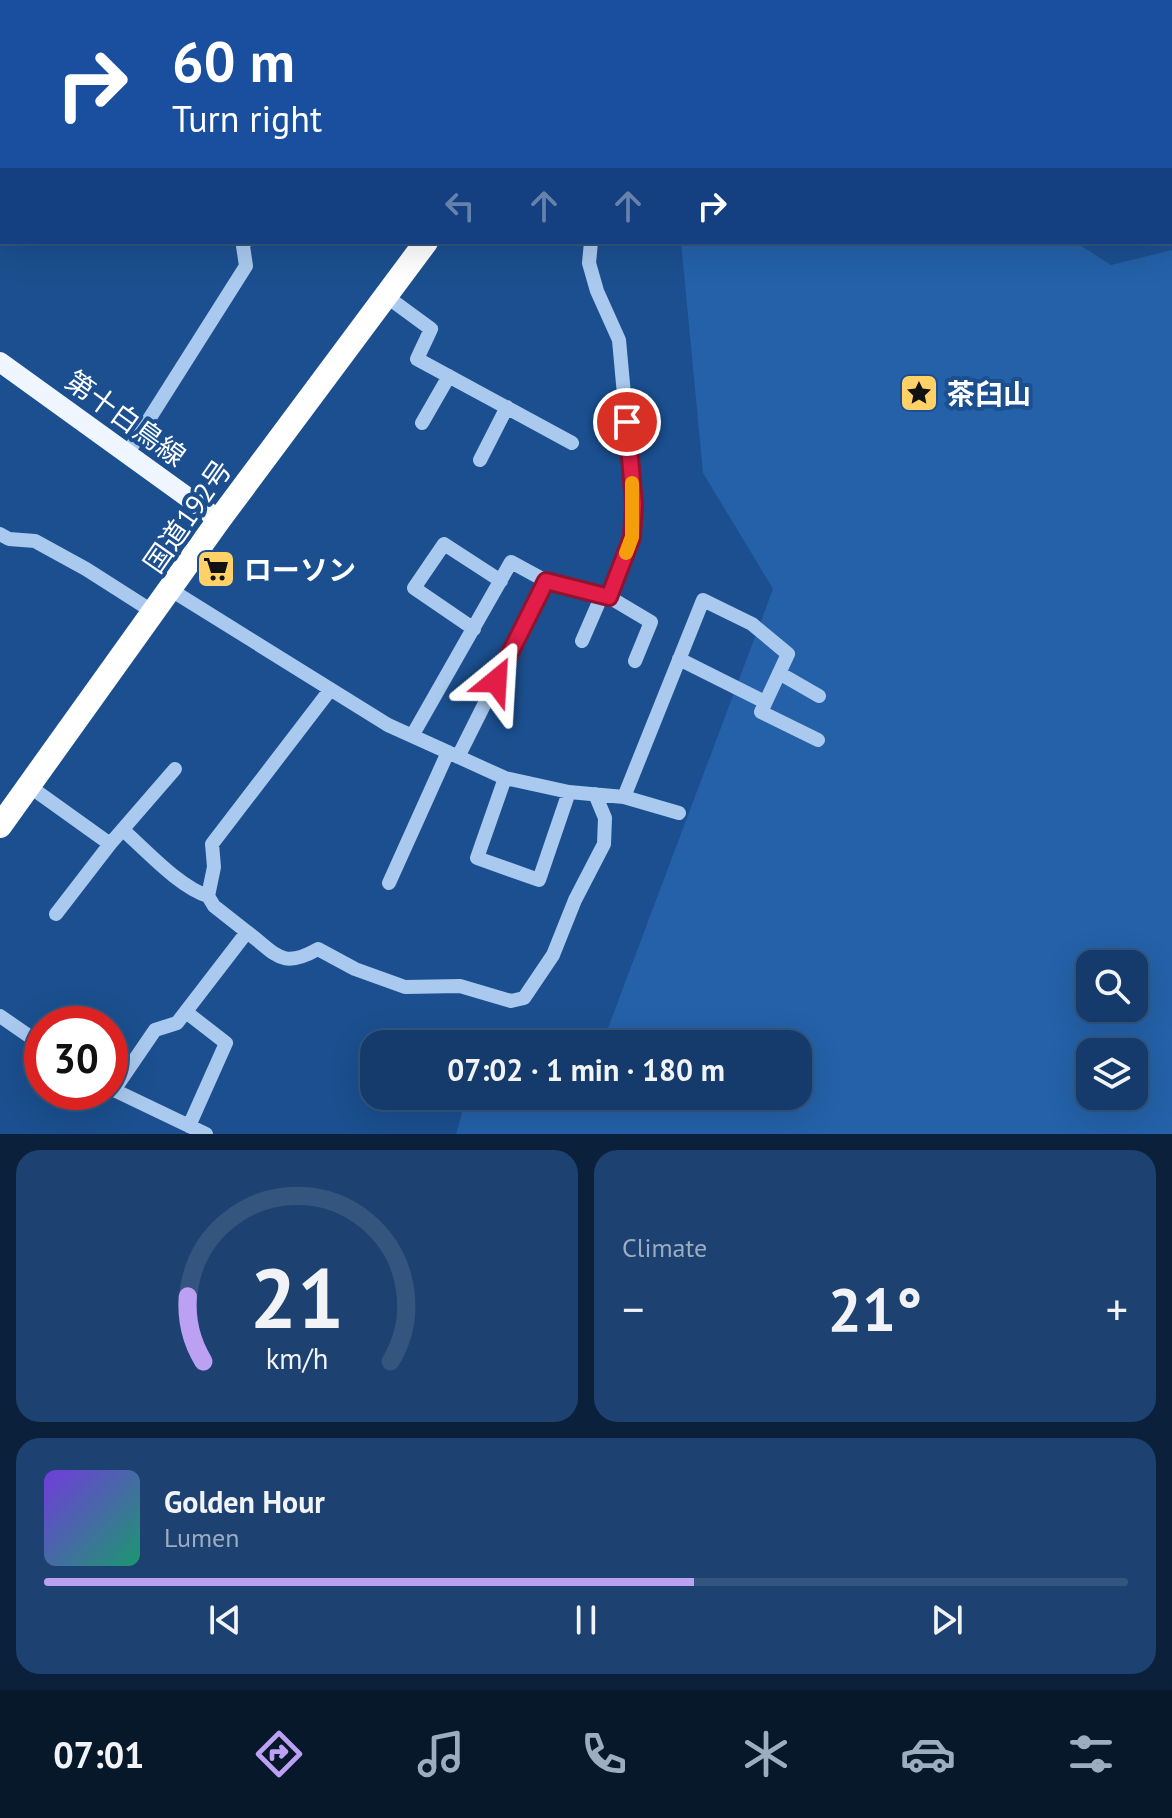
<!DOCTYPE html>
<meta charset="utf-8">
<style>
body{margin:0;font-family:"PT Sans","Noto Sans JP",sans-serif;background:#1d4271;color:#f1f3f6;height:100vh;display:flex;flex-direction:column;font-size:30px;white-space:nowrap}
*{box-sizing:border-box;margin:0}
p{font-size:26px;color:#9dadc1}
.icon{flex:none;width:44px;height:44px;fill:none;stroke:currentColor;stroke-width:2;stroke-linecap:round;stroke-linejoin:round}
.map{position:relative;height:1134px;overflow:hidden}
.drawer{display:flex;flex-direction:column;gap:16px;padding:16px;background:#0b203b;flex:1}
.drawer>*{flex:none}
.banner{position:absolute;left:0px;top:0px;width:1172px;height:244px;box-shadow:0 8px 32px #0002,0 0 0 2px #33557e;background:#1a4fa0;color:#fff;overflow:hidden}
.controls{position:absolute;left:1076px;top:950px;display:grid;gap:16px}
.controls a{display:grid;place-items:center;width:72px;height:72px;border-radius:16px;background:#143b6b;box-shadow:0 8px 32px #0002,0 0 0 2px #33557e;font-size:40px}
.speed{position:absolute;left:24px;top:1006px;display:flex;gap:16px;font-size:40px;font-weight:700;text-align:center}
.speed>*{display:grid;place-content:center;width:104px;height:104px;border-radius:50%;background:#143b6b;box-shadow:0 8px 32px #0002,0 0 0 2px #33557e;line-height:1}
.speed .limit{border:12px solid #d22;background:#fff;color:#111}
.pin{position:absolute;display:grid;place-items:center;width:68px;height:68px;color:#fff;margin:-34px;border:4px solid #fff;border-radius:50%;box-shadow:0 2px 8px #0007}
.me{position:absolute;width:88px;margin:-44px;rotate:27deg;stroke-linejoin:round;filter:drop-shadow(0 0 6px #0008)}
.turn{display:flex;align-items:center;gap:28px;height:168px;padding:0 40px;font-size:36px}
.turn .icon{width:104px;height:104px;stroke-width:2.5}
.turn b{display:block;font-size:56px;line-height:68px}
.lanes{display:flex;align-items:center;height:76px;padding:0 40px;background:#0003;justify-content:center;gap:40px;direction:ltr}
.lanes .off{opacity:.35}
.big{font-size:60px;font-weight:700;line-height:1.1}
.drawer .widget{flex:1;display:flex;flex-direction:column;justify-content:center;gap:12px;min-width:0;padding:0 28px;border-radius:24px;background:#1d4271}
.drawer .dial{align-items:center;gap:0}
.dial svg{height:208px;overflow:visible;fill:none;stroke:#33557e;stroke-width:7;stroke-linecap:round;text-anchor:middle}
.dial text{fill:#f1f3f6;stroke:none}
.song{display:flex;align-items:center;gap:24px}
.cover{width:96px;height:96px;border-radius:12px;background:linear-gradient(135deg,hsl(260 70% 55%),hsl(160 70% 35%))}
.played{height:8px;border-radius:4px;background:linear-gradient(90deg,#bca0f2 60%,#33557e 60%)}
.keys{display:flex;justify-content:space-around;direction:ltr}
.heat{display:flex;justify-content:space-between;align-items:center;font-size:44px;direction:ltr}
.drawer .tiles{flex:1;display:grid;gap:16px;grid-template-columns:1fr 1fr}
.widget:last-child{grid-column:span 2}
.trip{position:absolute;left:360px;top:1030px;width:452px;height:80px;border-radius:24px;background:#143b6b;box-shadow:0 8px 32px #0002,0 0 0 2px #33557e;font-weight:700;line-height:80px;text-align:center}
.tabs{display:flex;height:128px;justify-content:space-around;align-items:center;background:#08182b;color:#9dadc1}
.tabs .icon{width:56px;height:56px}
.tabs .on{color:#bca0f2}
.tabs b{font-size:36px;color:#f1f3f6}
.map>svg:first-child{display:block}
.green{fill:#2461a8;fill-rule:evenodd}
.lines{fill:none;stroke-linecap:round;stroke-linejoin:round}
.minor{stroke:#a9c9ee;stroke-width:14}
.major{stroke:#f0f6ff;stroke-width:20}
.highway{stroke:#fff;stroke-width:24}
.rail-casing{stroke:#fff;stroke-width:7}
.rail{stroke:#1b4f8f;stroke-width:4;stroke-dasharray:12;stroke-linecap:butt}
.route-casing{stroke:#92132f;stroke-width:20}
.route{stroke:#e11d48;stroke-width:14}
.slow{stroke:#f59e0b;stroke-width:14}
.labels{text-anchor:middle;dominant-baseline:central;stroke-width:8;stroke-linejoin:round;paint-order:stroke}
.poi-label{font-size:28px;font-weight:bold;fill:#fff;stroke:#1b4f8f;text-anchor:start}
.street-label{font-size:28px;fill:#fff;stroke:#1b4f8f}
</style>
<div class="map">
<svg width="1172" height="1134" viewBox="0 0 1172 1134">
<rect width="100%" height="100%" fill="#1b4f8f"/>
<!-- green -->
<path class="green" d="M 760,0 L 1141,0 L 759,2 Z
M 681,242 L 1075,242 L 1111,265 L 1172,250 L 1172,1134 L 456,1134 L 467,1096 L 798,1096 L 798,1044 L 602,1044 L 773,589 L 703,473 ZM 1090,964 L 1134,964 L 1134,1008 L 1090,1008 ZM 1090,1052 L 1134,1052 L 1134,1096 L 1090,1096 Z"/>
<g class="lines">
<!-- minor -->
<path class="minor" d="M 434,0 L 437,2
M 335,2 L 336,0
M 680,2 L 680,0
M 1170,79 L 1172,75
M 1170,174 L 1172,174
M 591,242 L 589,263 L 597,291 L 619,340 L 634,504 L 632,537 L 609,597
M 386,296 L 431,329 L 417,359 L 572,443
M 422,423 L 449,376
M 127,454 L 246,266 L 243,246 L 245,242
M 480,460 L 507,407
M 0,534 L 9,539 L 35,541 L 86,569 L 155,613
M 171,590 L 388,725 L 505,778 L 569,792 L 624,797 L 679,813
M 474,629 L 414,588 L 444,544 L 501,581
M 582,641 L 602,595
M 679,659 L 765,702
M 779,673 L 819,696
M 412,736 L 511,562 L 546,581 L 609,597 L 651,622 L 635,661
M 458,757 L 546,581
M 505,778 L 477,858 L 539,880 L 569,792
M 29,786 L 110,844
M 624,797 L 703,600 L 752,624 L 788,654 L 761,712 L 818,740
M 123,830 C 146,850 179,887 208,896
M 389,883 L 448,752
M 56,914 L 110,844 L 175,769
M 247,932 C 277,954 281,970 318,949 L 355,969 L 405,987 L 460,986 L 511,1001 L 524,998 L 553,955 L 575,900 L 604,844 L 605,818 L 595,794
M 186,1012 L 226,1043 L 189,1126
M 0,1016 L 42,1045
M 110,1087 L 114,1090 L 155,1030 L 177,1023 L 247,932 L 214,906 L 208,896 L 214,867 L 212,844 L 330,690
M 114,1090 L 206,1134"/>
<!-- major -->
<path class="major" d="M 0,362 L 219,520"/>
<!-- highway -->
<path class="highway" d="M 602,2 L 603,0
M 0,826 L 219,520 L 426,242"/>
<defs>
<path id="rail" d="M 52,2 L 53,0
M 0,69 L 2,67"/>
</defs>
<!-- rail casing -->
<use href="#rail" class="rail-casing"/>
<!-- rail -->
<use href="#rail" class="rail"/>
</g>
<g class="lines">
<defs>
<path id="route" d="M 496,681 L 546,581 L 609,597 L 632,537 L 634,504 L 627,422"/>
</defs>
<!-- route casing -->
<use href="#route" class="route-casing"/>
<!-- route -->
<use href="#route" class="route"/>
<!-- slow -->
<path class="slow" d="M 626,553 L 632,537 L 632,483"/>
</g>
<!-- icons -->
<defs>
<symbol id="sight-square" viewBox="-11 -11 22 22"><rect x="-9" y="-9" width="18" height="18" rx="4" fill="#ffd166" stroke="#1b4f8f"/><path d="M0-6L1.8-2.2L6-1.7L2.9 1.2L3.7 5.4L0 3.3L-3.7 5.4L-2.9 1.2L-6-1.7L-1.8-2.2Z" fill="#111"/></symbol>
<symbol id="supermarket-square" viewBox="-11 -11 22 22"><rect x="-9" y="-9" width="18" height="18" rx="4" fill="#ffd166" stroke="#1b4f8f"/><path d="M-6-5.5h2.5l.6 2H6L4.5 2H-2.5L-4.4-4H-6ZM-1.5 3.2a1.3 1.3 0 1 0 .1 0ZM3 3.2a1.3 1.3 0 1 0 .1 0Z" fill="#111"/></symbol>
</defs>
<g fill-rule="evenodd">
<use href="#sight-square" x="897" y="371" width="44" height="44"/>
<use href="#supermarket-square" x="194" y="547" width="44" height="44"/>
</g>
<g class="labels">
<!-- poi labels -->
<g class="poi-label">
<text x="947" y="393">茶臼山</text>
<text x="244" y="569">ローソン</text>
</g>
<!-- street labels -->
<g class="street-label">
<text transform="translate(126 418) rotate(36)">第十白鳥線</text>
<text transform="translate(187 516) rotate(-55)">国道192号</text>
</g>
</g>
</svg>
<div class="controls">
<a><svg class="icon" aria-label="search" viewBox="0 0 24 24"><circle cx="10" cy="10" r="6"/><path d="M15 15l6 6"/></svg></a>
<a><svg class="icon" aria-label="layers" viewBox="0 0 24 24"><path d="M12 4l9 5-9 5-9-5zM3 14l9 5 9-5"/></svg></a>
</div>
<div class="speed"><div class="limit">30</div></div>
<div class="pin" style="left:627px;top:422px;background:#d93025"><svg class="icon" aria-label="arrive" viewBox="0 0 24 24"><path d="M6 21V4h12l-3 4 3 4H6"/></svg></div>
<svg class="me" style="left:496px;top:681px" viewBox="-20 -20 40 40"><path d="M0-17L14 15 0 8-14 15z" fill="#e11d48" stroke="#fff" stroke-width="4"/></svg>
<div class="trip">07:02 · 1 min · 180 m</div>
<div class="banner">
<div class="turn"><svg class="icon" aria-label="right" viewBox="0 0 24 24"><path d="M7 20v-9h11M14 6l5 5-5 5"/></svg><div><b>60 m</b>Turn right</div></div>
<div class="lanes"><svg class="icon off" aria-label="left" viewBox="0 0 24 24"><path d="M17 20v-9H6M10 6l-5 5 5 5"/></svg><svg class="icon off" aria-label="ahead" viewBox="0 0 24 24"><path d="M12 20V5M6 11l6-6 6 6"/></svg><svg class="icon off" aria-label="ahead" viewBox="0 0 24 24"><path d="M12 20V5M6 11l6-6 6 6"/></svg><svg class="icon" aria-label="right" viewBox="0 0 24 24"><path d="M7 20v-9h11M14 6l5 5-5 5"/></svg></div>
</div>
</div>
<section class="drawer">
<div class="tiles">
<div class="widget dial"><svg viewBox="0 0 100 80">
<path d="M14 69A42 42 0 1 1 86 69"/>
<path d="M14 69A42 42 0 0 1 8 44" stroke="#bca0f2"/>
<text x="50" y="56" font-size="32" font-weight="700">21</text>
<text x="50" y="72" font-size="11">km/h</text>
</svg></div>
<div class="widget"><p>Climate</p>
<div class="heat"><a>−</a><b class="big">21°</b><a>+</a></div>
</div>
<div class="widget">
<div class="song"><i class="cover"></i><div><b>Golden Hour</b><p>Lumen</p></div></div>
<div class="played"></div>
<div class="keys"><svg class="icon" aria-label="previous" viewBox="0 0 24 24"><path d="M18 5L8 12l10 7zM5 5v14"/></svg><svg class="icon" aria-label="pause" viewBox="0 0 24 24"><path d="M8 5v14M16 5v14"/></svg><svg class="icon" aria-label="next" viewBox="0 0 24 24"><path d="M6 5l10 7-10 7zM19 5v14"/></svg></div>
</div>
</div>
</section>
<nav class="tabs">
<b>07:01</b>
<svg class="icon on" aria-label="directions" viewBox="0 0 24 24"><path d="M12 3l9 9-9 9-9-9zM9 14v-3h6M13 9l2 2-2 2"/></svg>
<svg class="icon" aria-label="music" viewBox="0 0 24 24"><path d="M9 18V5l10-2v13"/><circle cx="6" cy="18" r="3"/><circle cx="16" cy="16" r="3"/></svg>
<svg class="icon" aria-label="phone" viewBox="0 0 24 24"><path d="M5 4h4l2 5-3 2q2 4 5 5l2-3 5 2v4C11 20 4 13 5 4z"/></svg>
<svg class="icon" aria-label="climate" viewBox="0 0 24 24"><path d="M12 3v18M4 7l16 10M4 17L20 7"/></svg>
<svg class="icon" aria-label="car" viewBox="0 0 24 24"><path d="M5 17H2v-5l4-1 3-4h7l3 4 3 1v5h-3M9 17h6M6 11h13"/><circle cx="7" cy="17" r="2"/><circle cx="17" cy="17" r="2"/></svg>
<svg class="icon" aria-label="filters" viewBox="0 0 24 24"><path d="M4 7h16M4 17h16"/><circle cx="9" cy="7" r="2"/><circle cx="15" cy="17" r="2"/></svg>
</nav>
